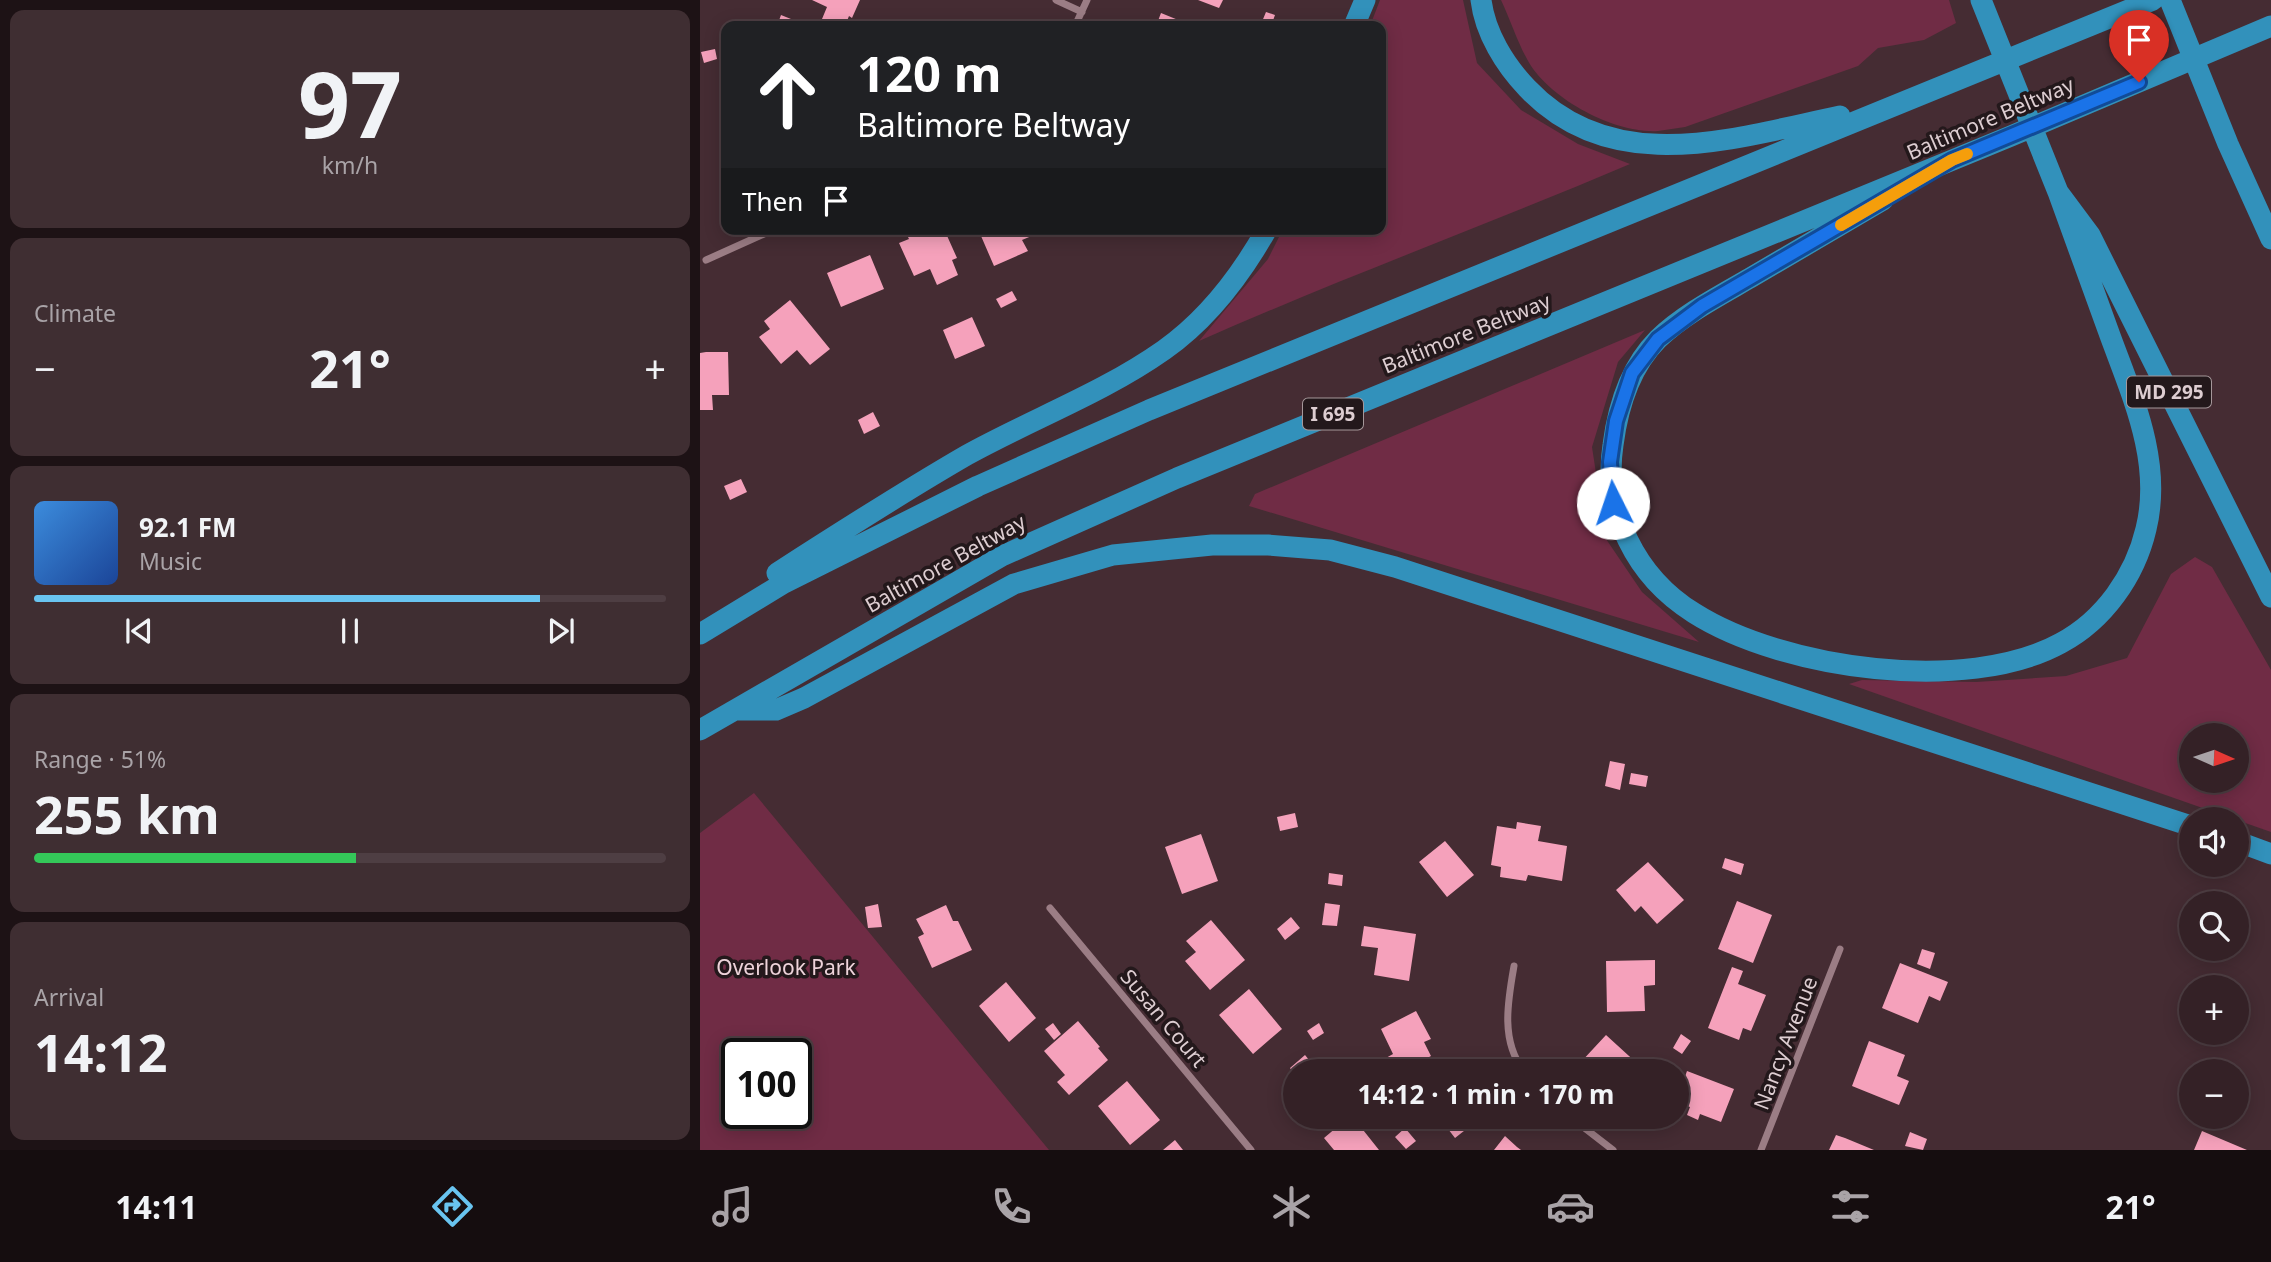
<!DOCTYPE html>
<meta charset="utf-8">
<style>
body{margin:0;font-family:"Noto Sans",sans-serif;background:#3f2e32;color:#f1f3f6;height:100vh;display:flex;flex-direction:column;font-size:26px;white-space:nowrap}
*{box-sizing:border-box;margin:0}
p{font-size:23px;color:#a9a3a7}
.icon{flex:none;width:38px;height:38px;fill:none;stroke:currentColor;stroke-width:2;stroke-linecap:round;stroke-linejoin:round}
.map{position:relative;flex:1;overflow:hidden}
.drawer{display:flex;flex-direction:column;gap:10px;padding:10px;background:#1d1215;width:700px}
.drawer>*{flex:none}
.banner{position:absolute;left:21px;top:21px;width:665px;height:214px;border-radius:14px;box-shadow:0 4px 18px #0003,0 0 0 2px #4e3e43;background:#202124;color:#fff;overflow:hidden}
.needle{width:46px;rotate:93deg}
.fabs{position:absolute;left:1479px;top:723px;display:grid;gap:14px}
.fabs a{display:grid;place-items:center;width:70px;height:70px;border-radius:50%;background:#342126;box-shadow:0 4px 18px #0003,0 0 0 2px #4e3e43;font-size:35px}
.speed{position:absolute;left:21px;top:1038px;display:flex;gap:14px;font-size:35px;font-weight:700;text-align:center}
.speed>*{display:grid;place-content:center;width:91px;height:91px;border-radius:50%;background:#342126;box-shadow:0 4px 18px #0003,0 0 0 2px #4e3e43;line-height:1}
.speed .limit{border:4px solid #111;border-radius:10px;background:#fff;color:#111}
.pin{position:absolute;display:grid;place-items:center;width:60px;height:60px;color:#fff;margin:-72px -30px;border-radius:50% 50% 50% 0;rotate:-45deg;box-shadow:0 0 7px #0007}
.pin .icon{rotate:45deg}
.me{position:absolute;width:77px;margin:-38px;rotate:356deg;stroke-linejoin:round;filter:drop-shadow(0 0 5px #0008)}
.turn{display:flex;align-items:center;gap:24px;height:147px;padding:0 21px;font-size:32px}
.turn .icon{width:91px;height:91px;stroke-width:2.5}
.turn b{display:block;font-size:49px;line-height:60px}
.then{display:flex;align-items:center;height:66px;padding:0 21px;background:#0003;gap:14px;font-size:26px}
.big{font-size:52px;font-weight:700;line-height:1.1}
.drawer .widget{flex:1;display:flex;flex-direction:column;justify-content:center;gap:10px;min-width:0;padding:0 24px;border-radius:14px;background:#3f2e32}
.drawer .dial{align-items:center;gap:0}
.dial b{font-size:91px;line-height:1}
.song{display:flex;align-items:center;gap:21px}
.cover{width:84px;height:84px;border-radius:10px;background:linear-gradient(135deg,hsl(210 70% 55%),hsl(220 70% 35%))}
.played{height:7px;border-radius:4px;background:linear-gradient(90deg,#69c4f0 80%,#4e3e43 80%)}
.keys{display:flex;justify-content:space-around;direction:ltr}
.heat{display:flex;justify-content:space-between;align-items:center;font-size:38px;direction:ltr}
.charge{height:10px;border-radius:5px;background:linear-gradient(90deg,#34c759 51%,#4e3e43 0)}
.trip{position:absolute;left:583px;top:1059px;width:406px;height:70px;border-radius:35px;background:#342126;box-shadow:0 4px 18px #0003,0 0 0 2px #4e3e43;font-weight:700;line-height:70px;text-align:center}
.tabs{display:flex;height:112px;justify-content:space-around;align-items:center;background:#150d0f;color:#a9a3a7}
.tabs .icon{width:49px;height:49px}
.tabs .on{color:#69c4f0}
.tabs b{font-size:32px;color:#f1f3f6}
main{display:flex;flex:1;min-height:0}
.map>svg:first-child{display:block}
.green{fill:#702c45;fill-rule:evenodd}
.building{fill:#f5a1bb}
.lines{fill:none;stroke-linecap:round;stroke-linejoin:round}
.minor{stroke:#9b7d85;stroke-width:7}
.motorway{stroke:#3291bb;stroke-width:21}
.route-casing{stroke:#114b97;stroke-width:18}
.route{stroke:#1a73e8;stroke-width:12}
.slow{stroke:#f59e0b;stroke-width:12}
.labels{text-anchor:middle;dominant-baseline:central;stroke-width:7;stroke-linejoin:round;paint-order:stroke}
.shield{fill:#23181b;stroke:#a5979a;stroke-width:2}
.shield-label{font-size:19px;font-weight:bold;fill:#ddcdd1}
.street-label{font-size:21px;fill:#ddcdd1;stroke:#23181b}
.park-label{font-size:21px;fill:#eed3da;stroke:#23181b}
</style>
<main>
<section class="drawer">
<div class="widget dial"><b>97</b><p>km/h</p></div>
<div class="widget"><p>Climate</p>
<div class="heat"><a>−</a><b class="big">21°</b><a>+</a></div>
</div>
<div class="widget">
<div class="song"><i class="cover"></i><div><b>92.1 FM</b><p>Music</p></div></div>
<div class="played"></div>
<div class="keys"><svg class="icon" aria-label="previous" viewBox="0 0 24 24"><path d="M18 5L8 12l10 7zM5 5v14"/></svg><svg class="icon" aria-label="pause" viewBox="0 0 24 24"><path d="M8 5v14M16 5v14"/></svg><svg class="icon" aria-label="next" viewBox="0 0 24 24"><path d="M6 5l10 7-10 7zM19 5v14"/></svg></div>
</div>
<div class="widget"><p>Range · 51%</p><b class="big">255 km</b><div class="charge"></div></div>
<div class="widget"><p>Arrival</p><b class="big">14:12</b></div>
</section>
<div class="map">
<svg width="1571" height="1150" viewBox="0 0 1571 1150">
<rect width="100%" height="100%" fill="#452c33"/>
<!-- green -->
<path class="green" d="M 680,0 L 763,0 L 777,63 L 821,110 L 878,144 L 930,164 C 787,225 641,278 499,341 L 568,259 L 583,229 L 681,229 L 681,26 L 670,26 Z
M 801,0 L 1249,0 L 1256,23 L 1224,40 L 1178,48 L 1158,66 L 985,127 C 976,128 967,130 958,131 C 915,134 847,98 827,59 C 817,41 810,19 801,0 Z
M 945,330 L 918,362 L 892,447 L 906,539 L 942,592 L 999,642 L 549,506 L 555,494 Z
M 1495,557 L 1512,567 L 1571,670 L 1571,832 L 1149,684 L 1162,680 L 1276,682 L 1366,676 L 1427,658 L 1471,574 ZM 1491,735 L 1536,735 L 1536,780 L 1491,780 Z
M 54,793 L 349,1150 L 0,1150 L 0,833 ZM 37,1054 L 96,1054 L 96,1113 L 37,1113 Z"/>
<!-- building -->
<path class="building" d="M 112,0 L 160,0 L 152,18 L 149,16 L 145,26 L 138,26 L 122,19 L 127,7 Z
M 498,0 L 523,0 L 519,8 Z
M 566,12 L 575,15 L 571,26 L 561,24 Z
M 461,13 L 493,26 L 456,26 Z
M 81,15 L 91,19 L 88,26 L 77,26 Z
M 15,49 L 17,59 L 4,63 L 1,52 Z
M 209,229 L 224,229 L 225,232 L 244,229 L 257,258 L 252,260 L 258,275 L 237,285 L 230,269 L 214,276 L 199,243 L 209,239 L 205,231 Z
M 278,229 L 331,229 L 334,235 L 322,240 L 328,251 L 294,266 Z
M 170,255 L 184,289 L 141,307 L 127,273 Z
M 312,291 L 317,300 L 301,308 L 296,299 Z
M 90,300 L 130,349 L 110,365 L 97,350 L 81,364 L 59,337 L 70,329 L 64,321 Z
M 272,317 L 285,346 L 255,359 L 243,330 Z
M 6,352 L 28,352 L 29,395 L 12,395 L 13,410 L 0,410 L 0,353 Z
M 173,412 L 180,426 L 164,434 L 158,420 Z
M 41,479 L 47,492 L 30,500 L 24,486 Z
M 910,761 L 925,764 L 920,790 L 905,786 Z
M 931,773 L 948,776 L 946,787 L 929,784 Z
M 595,813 L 598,827 L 580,831 L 577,817 Z
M 817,822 L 841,826 L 838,841 L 867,846 L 862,881 L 828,875 L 826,881 L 800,877 L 801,867 L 791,865 L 797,826 L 816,829 Z
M 501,834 L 518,881 L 482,894 L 465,847 Z
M 745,841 L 774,875 L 747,897 L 719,862 Z
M 1025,858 L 1044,864 L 1041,875 L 1022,868 Z
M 948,862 L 984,900 L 957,924 L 941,906 L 935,912 L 916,890 Z
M 629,873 L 643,875 L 642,886 L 628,884 Z
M 1037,901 L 1072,915 L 1053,963 L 1018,949 Z
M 625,903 L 640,905 L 637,926 L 622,925 Z
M 178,904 L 182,927 L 168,928 L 165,907 Z
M 246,905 L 253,921 L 258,921 L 272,950 L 232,968 L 218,937 L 224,934 L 216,919 Z
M 591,917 L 600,928 L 585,940 L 577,929 Z
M 511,920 L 545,960 L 510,990 L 485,961 L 496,952 L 486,941 Z
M 664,926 L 716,934 L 709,981 L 674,975 L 678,948 L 661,946 Z
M 1222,949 L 1235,953 L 1230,969 L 1217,964 Z
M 955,960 L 955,985 L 944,986 L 945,1011 L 907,1012 L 906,961 Z
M 1200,963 L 1248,982 L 1240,1001 L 1229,996 L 1218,1023 L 1182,1008 Z
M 1032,967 L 1043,971 L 1038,984 L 1066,995 L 1051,1031 L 1043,1028 L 1039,1040 L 1008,1028 Z
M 306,982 L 336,1018 L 309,1042 L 279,1006 Z
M 549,989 L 582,1029 L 553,1054 L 519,1015 Z
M 716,1011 L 731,1039 L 724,1042 L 731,1056 L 702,1071 L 681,1071 L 677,1063 L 693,1054 L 681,1029 Z
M 378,1021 L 400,1047 L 398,1048 L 408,1060 L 369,1095 L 357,1082 L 365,1075 L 344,1051 Z
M 353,1023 L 361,1034 L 354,1040 L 345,1029 Z
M 619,1023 L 624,1033 L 613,1040 L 607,1031 Z
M 981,1034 L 991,1041 L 982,1054 L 973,1048 Z
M 906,1035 L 940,1066 L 937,1071 L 889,1071 L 880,1063 Z
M 1169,1041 L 1205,1055 L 1197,1076 L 1209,1081 L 1199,1105 L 1152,1086 Z
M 605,1055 L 614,1066 L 621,1071 L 595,1071 L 595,1075 L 590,1068 Z
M 987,1071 L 1034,1089 L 1021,1122 L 1000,1114 L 998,1120 L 987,1115 L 990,1107 L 976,1102 Z
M 427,1081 L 460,1120 L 430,1145 L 398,1106 Z
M 595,1082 L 595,1104 L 584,1092 Z
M 650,1116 L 652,1116 L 679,1150 L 634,1150 L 624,1138 Z
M 738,1116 L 783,1116 L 755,1138 Z
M 705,1128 L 716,1141 L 706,1149 L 695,1137 Z
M 1502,1131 L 1547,1150 L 1494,1150 Z
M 1210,1132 L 1227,1139 L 1223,1150 L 1205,1146 Z
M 1136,1135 L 1145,1138 L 1174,1150 L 1129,1150 Z
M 805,1136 L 817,1147 L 821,1150 L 794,1150 Z
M 475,1140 L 483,1150 L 463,1150 Z"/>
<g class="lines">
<!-- minor -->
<path class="minor" d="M 356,0 L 382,12
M 375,26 L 387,0
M 6,260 L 75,229
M 350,908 L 551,1150
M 814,966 C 808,1000 800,1041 824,1071
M 869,1116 L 913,1150
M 1061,1150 L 1140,949"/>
<!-- motorway -->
<path class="motorway" d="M 781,0 C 785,33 805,65 827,88 C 913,179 1034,138 1140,116
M 1281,0 L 1358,192 L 1390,235 L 1571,597
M 1470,0 L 1528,144 L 1571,239
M 654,26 L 665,0
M 1183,200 C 1139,226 1094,252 1050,278 C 1019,296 984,314 958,339 C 930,367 918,406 913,445 C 903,511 936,577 994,613 C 1082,669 1267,695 1361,643 C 1404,620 1435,576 1446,529 C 1463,460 1431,394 1408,330 C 1391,284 1375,238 1358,192
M 77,573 C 139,533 203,492 267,455 C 332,419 403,393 464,350 C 508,319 541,275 567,229
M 0,634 L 84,583 L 278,486 L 449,410 L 1453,0
M 37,710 L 76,710 L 104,698 L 314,584 L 413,555 L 512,545 L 568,545 L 630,550 L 695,567 L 1491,826
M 0,730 L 302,556 L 477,478 L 1311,136 L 1571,26
M 1536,841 L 1571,854"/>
</g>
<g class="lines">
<defs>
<path id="route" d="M 913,503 L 910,462 L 916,421 L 932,373 L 958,339 L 1002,306 L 1252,160 L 1439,82"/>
</defs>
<!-- route casing -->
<use href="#route" class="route-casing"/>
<!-- route -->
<use href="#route" class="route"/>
<!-- slow -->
<path class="slow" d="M 1141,225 L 1252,160 L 1267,154"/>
</g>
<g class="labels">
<!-- shield labels -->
<g class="shield">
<rect x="1427" y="376.5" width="84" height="31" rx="5"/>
<rect x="603" y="398.5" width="60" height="31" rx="5"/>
</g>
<g class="shield-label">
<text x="1469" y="392">MD 295</text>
<text x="633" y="414">I 695</text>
</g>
<!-- street labels -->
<g class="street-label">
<text transform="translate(1290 118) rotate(-23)">Baltimore Beltway</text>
<text transform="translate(766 333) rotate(-22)">Baltimore Beltway</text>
<text transform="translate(245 563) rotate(-29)">Baltimore Beltway</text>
<text transform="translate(464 1018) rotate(50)">Susan Court</text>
<text transform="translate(1085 1043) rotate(-69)">Nancy Avenue</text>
</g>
<!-- park labels -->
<g class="park-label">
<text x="86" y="967">Overlook Park</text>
</g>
</g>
</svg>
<div class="fabs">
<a><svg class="needle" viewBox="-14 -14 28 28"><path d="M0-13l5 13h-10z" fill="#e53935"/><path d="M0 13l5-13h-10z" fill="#a9a3a7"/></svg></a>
<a><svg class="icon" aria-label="sound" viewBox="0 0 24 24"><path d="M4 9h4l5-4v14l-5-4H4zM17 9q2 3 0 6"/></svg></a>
<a><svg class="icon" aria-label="search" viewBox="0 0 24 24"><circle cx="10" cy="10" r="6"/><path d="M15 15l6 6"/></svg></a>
<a>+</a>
<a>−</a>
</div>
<div class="speed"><div class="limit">100</div></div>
<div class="pin" style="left:1439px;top:82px;background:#d93025"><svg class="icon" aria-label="arrive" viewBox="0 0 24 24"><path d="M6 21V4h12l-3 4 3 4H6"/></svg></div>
<svg class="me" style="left:913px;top:503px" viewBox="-20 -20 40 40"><circle r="19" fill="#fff"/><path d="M0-13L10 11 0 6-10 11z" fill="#1a73e8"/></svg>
<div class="trip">14:12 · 1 min · 170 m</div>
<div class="banner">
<div class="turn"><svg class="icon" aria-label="ahead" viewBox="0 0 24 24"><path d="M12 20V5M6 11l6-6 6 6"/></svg><div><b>120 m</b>Baltimore Beltway</div></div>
<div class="then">Then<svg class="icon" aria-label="arrive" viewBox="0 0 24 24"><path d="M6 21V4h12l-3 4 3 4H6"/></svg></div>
</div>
</div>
</main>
<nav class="tabs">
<b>14:11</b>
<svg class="icon on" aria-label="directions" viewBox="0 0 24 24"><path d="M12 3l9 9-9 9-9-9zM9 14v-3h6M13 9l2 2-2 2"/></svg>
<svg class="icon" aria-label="music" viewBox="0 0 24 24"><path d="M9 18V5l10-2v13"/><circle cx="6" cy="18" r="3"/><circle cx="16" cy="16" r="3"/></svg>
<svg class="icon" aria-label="phone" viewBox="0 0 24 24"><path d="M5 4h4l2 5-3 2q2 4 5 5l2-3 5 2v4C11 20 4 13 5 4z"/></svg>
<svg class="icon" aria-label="climate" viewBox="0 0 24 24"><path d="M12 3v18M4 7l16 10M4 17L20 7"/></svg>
<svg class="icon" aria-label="car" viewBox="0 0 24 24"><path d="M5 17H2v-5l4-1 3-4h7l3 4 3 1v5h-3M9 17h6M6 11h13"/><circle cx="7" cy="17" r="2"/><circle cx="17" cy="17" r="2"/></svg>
<svg class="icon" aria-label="filters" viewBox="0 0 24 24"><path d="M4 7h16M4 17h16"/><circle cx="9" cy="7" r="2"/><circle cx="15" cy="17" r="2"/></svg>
<b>21°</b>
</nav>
